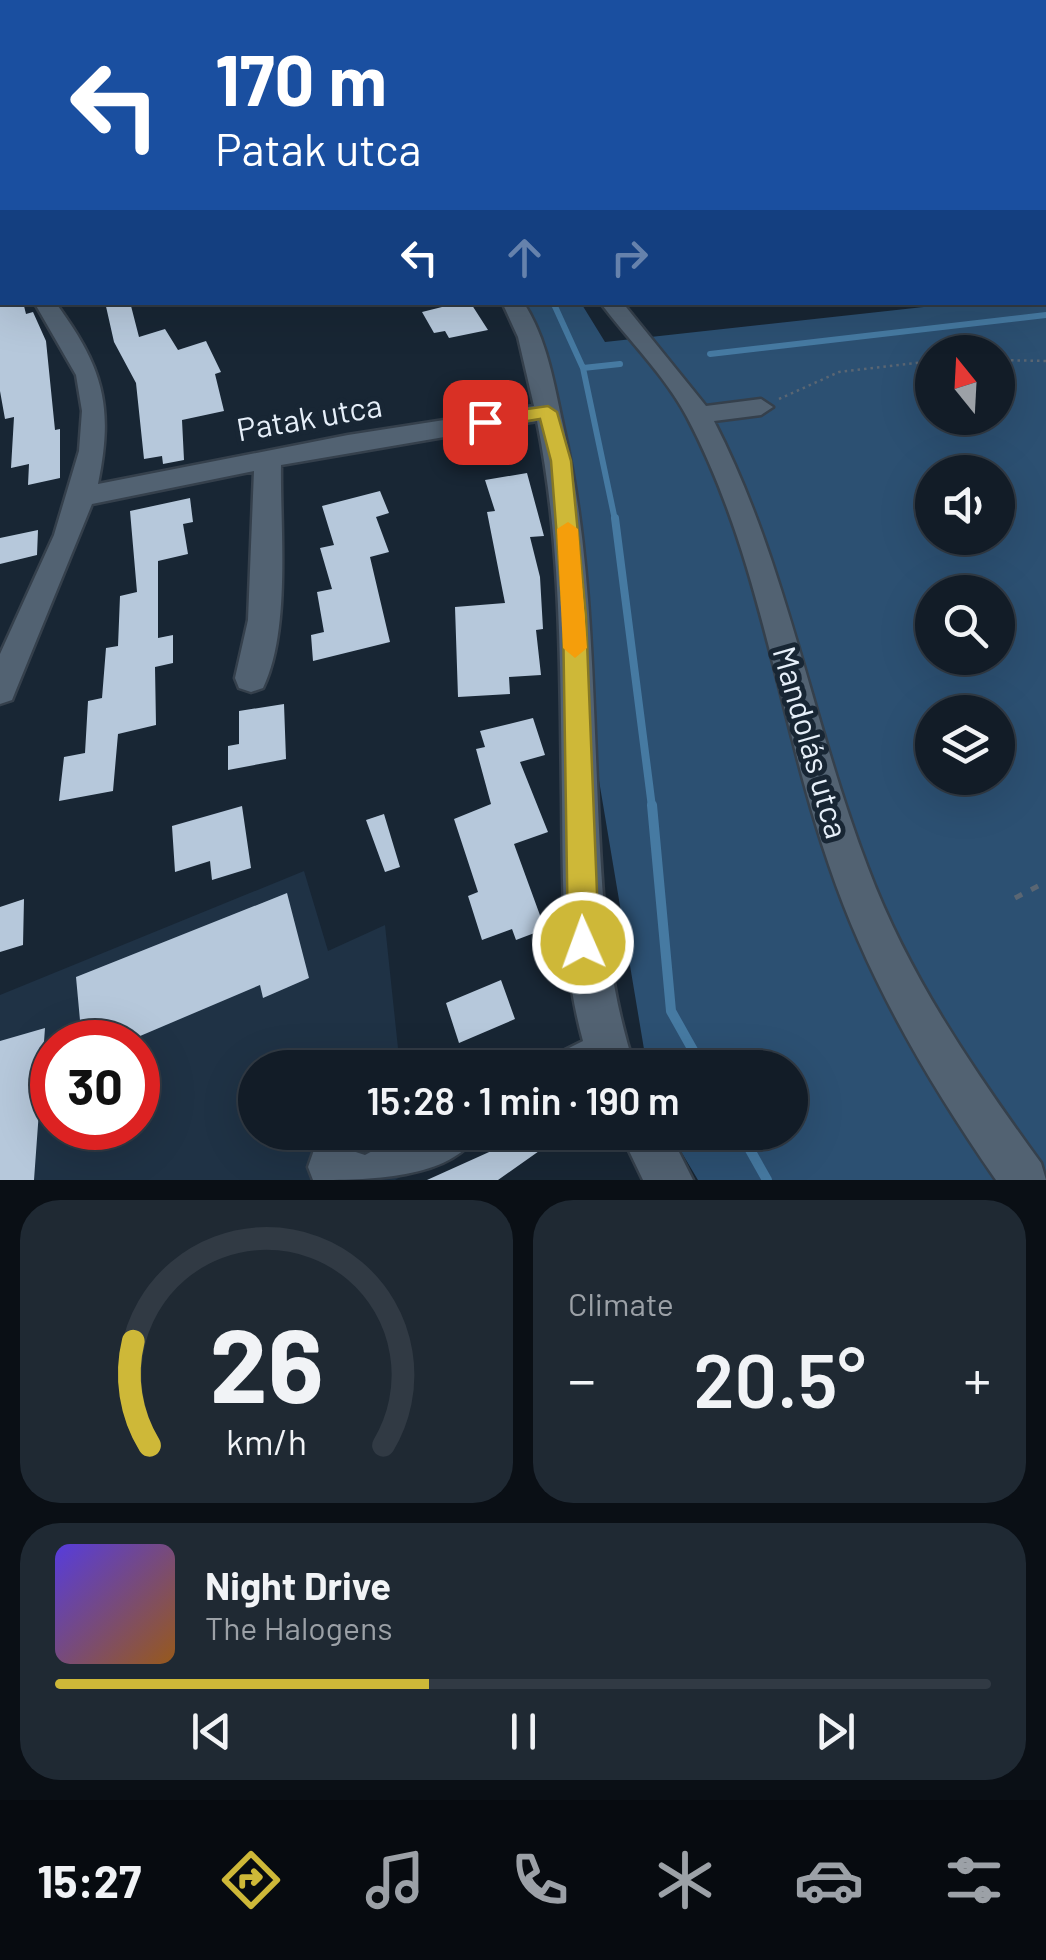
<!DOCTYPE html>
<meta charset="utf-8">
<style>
body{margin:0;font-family:Barlow,sans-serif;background:#1f2933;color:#f1f3f6;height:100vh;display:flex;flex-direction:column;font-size:38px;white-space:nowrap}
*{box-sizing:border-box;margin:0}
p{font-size:32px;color:#9ca1a7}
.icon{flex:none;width:55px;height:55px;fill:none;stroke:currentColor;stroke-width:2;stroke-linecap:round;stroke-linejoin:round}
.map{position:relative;height:1180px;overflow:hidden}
.details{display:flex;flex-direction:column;gap:20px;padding:20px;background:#0a0f15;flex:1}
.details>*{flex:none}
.top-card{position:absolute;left:0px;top:0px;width:1048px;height:305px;box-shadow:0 10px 40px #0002,0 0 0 2px #313a44;background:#1a4fa0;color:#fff;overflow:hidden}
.needle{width:65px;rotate:342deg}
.controls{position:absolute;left:915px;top:335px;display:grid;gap:20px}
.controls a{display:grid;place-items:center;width:100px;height:100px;border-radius:50%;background:#121c27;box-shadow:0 10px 40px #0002,0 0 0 2px #313a44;font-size:50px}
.speed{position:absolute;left:30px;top:1020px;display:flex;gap:20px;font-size:50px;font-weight:700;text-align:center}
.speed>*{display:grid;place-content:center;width:130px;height:130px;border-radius:50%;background:#121c27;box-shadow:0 10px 40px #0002,0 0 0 2px #313a44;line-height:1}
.speed .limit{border:15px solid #d22;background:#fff;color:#111}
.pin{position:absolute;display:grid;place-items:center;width:85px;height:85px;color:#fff;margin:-42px;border-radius:20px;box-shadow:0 5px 15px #0006}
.me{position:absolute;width:110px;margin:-55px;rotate:358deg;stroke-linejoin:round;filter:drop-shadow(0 0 8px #0008)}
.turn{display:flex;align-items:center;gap:35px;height:210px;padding:0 50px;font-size:45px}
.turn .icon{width:130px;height:130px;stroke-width:2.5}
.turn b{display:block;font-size:70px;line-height:85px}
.lanes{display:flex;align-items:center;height:95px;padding:0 50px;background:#0003;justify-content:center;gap:50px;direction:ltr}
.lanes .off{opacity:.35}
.big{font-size:75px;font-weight:600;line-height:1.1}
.details .widget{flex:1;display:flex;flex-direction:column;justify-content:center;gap:15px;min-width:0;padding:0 35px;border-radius:40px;background:#1f2933}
.details .dial{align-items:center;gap:0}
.dial svg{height:260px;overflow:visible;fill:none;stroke:#313a44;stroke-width:7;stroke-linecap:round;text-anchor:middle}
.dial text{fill:#f1f3f6;stroke:none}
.song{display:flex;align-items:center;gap:30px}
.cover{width:120px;height:120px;border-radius:15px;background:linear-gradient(135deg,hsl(250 70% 55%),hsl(30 70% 35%))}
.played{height:10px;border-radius:5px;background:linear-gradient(90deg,#ceb838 40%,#313a44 40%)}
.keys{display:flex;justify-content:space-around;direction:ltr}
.heat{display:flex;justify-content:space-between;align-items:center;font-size:55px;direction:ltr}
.details .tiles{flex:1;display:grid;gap:20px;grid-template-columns:1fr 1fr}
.widget:last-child{grid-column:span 2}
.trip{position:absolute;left:238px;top:1050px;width:570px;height:100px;border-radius:50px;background:#121c27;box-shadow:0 10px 40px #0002,0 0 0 2px #313a44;font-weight:600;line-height:100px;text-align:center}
.tabs{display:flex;height:160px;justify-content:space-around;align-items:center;background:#070b10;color:#9ca1a7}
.tabs .icon{width:70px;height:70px}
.tabs .on{color:#ceb838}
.tabs b{font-size:45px;color:#f1f3f6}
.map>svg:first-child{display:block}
.built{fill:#1f3245;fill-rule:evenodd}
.green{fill:#2c5072;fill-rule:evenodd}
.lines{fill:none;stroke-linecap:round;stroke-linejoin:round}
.stream-far2{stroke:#467aa2;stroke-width:6}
.stream-far1{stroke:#467aa2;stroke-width:8}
.stream{stroke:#467aa2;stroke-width:10}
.building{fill:#b6c8db}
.minor-casing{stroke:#35404c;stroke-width:5}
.path-far1{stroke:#5a6673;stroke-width:2.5;stroke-dasharray:2.5 4;stroke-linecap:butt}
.path{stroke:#5a6673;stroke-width:5;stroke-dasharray:8 10;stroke-linecap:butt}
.minor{fill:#526272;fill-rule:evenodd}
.route{fill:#ceb838;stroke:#867824;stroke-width:2.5}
.slow{fill:#f59e0b}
.labels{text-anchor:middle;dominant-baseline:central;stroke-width:10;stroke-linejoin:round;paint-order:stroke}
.street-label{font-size:32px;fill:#e6eff9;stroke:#182634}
</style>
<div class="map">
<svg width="1046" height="1180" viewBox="0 0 1046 1180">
<rect width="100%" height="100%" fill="#182634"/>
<!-- built -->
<path class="built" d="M 304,871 L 328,951 L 385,925 L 400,1067 L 255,1068 L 255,1132 L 407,1133 L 412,1171 L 395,1180 L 0,1180 L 0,995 ZM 52,1042 L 138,1042 L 138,1128 L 52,1128 Z"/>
<!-- green -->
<path class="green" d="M 1046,293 L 1046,1180 L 698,1180 L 670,1133 L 790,1132 L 790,1068 L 647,1067 L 519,303 L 581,303 L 605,342 L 960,303 L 1045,302 ZM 932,352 L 998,352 L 998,418 L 932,418 ZM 932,472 L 998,472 L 998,538 L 932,538 ZM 932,592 L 998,592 L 998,658 L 932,658 ZM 932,712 L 998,712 L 998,778 L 932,778 Z"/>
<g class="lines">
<!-- stream-far2 -->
<path class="stream-far2" d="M 553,302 L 583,368
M 710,354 L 1046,315
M 615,520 L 583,368 L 620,364"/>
<!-- stream-far1 -->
<path class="stream-far1" d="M 615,518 L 652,807"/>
<!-- stream -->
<path class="stream" d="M 652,805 L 671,1011 L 703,1068
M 740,1132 L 767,1180"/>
</g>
<!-- building -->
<path class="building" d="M 0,302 L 23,302 L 26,314 L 33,312 L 46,341 L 55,430 L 60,429 L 60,478 L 28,485 L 29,464 L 11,468 L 14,417 L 5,419 L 0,391 Z
M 105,302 L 130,302 L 139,337 L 165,329 L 178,350 L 206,341 L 221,372 L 215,374 L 224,411 L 182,420 L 184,460 L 163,464 L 162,456 L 144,459 L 136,383 L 114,342 Z
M 439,302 L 470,302 L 488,330 L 449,338 L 445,331 L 434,333 L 422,312 L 442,307 Z
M 527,473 L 544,536 L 530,537 L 540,577 L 543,629 L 536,630 L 541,675 L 509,677 L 510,694 L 458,697 L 455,607 L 505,603 L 487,512 L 495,511 L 485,480 Z
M 380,491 L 389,513 L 376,517 L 389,552 L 370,557 L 390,642 L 313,661 L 311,635 L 324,632 L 317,592 L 332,589 L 320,548 L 334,545 L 322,506 Z
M 190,498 L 193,522 L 183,524 L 188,554 L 158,561 L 158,638 L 173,635 L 173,663 L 155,667 L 156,725 L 118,734 L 113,791 L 59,801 L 64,757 L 85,753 L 88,701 L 102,698 L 106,648 L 118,646 L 120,596 L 137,592 L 130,511 Z
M 38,530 L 37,555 L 0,564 L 0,538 Z
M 284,704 L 286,759 L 228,770 L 228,746 L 239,744 L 239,711 Z
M 533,718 L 545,755 L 520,762 L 548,832 L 514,844 L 545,929 L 516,940 L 512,929 L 482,940 L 468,896 L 478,892 L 454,819 L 491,804 L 476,749 L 485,747 L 480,731 Z
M 242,806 L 251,868 L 212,880 L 210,861 L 175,872 L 172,826 Z
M 384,814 L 400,867 L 385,872 L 366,820 Z
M 287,893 L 309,978 L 263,998 L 260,985 L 126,1042 L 82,1042 L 76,977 Z
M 24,899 L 23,945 L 0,952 L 0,907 Z
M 501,980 L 515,1019 L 459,1043 L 446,1003 Z
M 45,1028 L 34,1180 L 0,1180 L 0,1041 Z
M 505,1132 L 566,1132 L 498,1180 L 427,1180 L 498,1148 L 494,1140 Z"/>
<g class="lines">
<defs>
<path id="minor" d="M 268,0 L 284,0 L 285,2 L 269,2 Z
M 583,0 L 598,0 L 599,2 L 584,2 Z
M 748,0 L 763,0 L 764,2 L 749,2 Z
M 918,0 L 933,0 L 934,2 L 919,2 Z
M 1045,26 L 1046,26 L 1046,34 L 1045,34 Z
M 0,28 L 2,28 L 2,36 L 0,36 Z
M 1045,62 L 1046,62 L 1046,71 L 1045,71 Z
M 0,117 L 2,117 L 2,127 L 0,127 Z
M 0,235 L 2,236 L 2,251 L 0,250 Z
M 34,302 L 55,302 C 103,367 114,405 98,484 L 348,435 L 534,406 L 518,337 L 502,302 L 523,302 C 547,338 554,384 563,425 C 590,542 592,662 597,781 C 601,879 604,974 635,1068 L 555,1068 L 561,1052 L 583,1041 C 561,961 563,878 562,796 C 560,671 562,545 537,421 L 281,465 C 280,529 291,630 263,688 L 251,692 L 239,688 L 235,678 L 248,620 L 254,471 L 92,504 L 16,690 L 12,700 L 0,704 L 0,654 L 54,535 L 79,451 L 82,411 L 76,375 Z
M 600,302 L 622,302 L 706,406 L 761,399 L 773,407 L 761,415 L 714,421 C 787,563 811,719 868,868 C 908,975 974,1071 1041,1163 L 1046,1180 L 996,1180 C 928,1082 867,978 829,865 C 778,717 761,557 687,417 C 664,374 629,341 600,302 Z
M 407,1132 L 478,1132 C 454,1180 364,1180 313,1180 L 308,1167 L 314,1150 L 331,1144 L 365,1155 Z
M 620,1132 L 669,1132 L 693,1180 L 643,1180 Z"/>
</defs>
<!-- minor casing -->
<use href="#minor" class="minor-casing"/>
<!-- path-far1 -->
<path class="path-far1" d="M 998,360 L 1046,361
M 779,399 L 839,372 L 932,361"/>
<!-- path -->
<path class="path" d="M 1015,898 L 1046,882"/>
<!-- minor -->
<use href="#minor" class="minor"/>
</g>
<!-- route -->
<path class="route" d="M 548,406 L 557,412 L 571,461 L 586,616 L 599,943 L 594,954 L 583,958 L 572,954 L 568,943 L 563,616 L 551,461 L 540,419 L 485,428 L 476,422 L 485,415 Z"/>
<!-- slow -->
<path class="slow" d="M 568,522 L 578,529 L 587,648 L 575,658 L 563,648 L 557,529 Z"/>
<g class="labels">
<!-- street labels -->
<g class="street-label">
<text transform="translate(309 416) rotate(-10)">Patak utca</text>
<text transform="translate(812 742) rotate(74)">Mandolás utca</text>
</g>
</g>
</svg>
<div class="controls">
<a><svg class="needle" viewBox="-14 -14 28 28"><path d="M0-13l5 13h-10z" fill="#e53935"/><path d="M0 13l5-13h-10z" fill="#9ca1a7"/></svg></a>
<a><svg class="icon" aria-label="sound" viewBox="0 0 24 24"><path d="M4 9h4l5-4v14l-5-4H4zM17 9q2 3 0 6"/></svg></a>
<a><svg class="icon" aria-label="search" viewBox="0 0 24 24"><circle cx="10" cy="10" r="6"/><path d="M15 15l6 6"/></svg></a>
<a><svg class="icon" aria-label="layers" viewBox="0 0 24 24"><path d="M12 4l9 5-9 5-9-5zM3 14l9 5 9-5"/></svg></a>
</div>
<div class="speed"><div class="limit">30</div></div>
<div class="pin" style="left:485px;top:422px;background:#d93025"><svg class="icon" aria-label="arrive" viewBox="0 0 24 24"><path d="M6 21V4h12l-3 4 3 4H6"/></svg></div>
<svg class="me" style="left:583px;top:943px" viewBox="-20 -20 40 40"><circle r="17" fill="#ceb838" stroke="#fff" stroke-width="3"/><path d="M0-11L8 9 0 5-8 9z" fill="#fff"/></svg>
<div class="trip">15:28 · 1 min · 190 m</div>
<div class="top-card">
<div class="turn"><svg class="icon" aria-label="left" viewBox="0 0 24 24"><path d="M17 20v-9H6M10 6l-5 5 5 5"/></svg><div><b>170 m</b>Patak utca</div></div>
<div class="lanes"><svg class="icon" aria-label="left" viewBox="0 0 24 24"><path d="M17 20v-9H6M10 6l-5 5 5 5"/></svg><svg class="icon off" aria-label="ahead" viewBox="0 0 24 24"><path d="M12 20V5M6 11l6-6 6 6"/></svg><svg class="icon off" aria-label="right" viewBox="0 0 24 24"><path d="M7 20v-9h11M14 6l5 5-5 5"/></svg></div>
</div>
</div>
<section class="details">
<div class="tiles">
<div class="widget dial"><svg viewBox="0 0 100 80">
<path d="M14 69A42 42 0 1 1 86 69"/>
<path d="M14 69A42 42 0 0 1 9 37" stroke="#ceb838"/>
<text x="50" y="56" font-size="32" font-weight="700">26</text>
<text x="50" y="72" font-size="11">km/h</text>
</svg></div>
<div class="widget"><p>Climate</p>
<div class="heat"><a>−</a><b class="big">20.5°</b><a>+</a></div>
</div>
<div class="widget">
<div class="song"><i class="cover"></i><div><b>Night Drive</b><p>The Halogens</p></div></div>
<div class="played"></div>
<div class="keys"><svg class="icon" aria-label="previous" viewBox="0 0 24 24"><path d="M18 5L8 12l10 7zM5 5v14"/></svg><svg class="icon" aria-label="pause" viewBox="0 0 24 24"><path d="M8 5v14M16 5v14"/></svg><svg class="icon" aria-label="next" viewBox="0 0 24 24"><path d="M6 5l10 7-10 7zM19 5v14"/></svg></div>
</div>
</div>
</section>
<nav class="tabs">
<b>15:27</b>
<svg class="icon on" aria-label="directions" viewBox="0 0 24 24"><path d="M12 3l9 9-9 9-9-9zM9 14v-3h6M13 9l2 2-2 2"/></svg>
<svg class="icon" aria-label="music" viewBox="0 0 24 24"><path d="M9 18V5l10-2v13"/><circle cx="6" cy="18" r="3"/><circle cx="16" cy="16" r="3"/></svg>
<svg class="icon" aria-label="phone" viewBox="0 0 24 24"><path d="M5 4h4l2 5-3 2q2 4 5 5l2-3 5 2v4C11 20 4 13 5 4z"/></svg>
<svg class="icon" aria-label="climate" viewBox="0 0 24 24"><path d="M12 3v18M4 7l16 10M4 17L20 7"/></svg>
<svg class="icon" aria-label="car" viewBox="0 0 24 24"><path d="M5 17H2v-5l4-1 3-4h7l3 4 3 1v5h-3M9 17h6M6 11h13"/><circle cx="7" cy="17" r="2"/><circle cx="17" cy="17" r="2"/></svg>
<svg class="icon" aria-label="filters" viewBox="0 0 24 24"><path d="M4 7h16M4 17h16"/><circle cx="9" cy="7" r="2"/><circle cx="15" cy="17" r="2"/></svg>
</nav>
